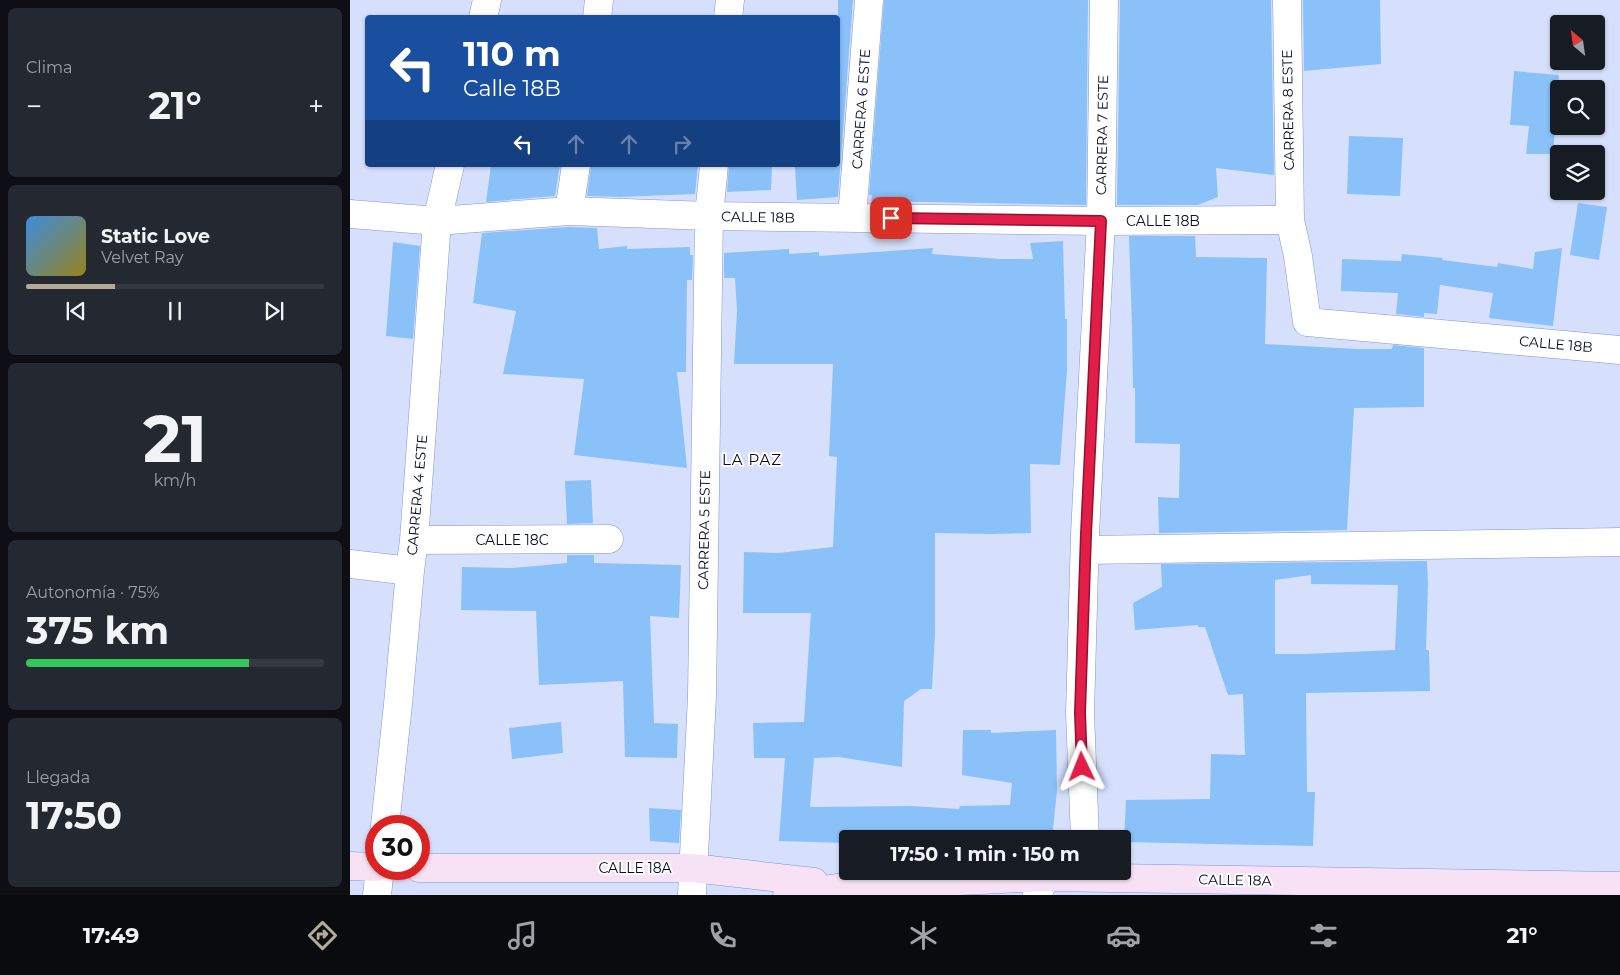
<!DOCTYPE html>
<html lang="es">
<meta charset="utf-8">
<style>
body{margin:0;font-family:Montserrat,sans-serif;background:#242831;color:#f1f3f6;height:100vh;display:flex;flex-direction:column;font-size:19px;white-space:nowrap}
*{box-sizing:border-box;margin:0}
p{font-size:16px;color:#9ea1a6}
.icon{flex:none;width:28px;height:28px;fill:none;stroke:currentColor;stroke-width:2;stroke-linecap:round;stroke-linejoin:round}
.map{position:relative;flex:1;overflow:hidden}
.drawer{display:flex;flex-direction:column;gap:8px;padding:8px;background:#0d0f14;width:350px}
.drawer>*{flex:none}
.top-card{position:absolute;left:15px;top:15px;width:475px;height:152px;border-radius:5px;box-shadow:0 1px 4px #0004;background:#1a4fa0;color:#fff;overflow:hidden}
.needle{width:32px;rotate:331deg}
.fabs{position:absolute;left:1200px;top:15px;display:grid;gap:10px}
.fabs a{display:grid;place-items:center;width:55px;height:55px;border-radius:5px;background:#171b24;box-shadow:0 1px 4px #0004;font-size:25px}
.speed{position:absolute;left:15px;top:815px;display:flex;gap:10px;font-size:25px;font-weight:700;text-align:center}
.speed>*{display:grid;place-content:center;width:65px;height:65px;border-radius:50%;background:#171b24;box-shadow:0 1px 4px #0004;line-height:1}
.speed .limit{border:8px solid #d22;background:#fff;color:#111}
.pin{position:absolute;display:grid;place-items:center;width:42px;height:42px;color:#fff;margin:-21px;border-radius:10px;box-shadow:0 2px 8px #0006}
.me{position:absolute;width:55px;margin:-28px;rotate:358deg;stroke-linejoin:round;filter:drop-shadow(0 0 4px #0008)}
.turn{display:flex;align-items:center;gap:18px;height:105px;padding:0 15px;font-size:22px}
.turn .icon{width:65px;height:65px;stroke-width:2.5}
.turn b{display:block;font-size:35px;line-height:42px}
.lanes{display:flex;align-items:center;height:48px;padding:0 15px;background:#0003;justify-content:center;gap:25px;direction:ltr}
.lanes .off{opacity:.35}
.big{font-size:38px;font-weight:700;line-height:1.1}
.drawer .tile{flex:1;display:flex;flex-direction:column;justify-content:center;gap:8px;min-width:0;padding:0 18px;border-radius:8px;background:#242831}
.drawer .dial{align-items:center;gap:0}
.dial b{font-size:65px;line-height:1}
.song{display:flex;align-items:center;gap:15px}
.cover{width:60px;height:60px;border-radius:8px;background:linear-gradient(135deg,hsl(210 70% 55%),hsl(50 70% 35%))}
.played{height:5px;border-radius:2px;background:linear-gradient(90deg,#b2ab96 30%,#363941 30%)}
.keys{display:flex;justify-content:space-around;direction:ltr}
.heat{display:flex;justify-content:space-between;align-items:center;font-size:28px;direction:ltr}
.charge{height:8px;border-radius:4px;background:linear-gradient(90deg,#34c759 75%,#363941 0)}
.trip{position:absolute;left:489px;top:830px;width:292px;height:50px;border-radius:5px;background:#171b24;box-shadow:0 1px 4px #0004;font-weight:700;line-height:50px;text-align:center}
.dock{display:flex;height:80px;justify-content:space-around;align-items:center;background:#090b0e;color:#9ea1a6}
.dock .icon{width:35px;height:35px}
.dock .on{color:#b2ab96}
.dock b{font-size:22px;color:#f1f3f6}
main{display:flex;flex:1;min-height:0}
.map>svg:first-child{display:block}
.building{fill:#8ac1f9;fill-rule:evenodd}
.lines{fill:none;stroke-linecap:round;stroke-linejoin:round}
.street-casing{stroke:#8095d5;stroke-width:29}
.secondary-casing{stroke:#8095d5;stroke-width:29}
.street{stroke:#fff;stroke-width:28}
.secondary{stroke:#f6e2f4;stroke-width:28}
.route-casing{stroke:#92132f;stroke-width:12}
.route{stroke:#e11d48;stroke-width:9}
.labels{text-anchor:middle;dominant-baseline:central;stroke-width:4;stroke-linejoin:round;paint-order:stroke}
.street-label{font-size:14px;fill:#060b22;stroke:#fff}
.neighbourhood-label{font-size:15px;letter-spacing:1px;fill:#060b22;stroke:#fff}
</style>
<main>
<section class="drawer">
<div class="tile"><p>Clima</p>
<div class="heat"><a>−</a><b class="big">21°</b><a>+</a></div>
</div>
<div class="tile">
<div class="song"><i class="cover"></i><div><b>Static Love</b><p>Velvet Ray</p></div></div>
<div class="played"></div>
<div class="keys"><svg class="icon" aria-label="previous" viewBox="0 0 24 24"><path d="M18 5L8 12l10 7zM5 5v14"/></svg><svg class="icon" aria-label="pause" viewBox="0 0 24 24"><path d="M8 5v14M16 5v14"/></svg><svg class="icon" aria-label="next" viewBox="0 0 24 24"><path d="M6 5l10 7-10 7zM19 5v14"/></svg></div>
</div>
<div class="tile dial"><b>21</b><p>km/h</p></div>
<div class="tile"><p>Autonomía · 75%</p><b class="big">375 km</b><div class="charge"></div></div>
<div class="tile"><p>Llegada</p><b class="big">17:50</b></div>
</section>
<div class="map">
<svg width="1270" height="895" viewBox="0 0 1270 895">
<rect width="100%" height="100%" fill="#d6e0fc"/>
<!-- building -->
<path class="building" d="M 488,0 L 503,0 L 488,197 L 447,200 L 445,167 L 488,165 Z
M 534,0 L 738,0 L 736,205 L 521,201 L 522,195 L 519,195 Z
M 770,0 L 921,0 L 924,175 L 866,168 L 868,197 L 848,205 L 767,205 Z
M 953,0 L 1030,0 L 1031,64 L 954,71 Z
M 1164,71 L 1209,75 L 1203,154 L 1176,154 L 1179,126 L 1160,125 Z
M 999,136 L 1053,138 L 1050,196 L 997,194 Z
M 141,165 L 210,165 L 205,196 L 136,202 Z
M 241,165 L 348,165 L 345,194 L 270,197 L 237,196 Z
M 379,165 L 422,165 L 421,190 L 377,192 Z
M 1228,203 L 1257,207 L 1249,260 L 1220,255 Z
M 219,227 L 247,228 L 249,249 L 277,246 L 277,249 L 340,247 L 340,255 L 343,255 L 342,280 L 337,280 L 336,372 L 327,372 L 337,468 L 224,455 L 234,379 L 153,374 L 166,311 L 123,303 L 132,233 Z
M 779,236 L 845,236 L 846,257 L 917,258 L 915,344 L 1008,349 L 1042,349 L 1043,345 L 1074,348 L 1074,407 L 1004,408 L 997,530 L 809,533 L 808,497 L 829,498 L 830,444 L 785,443 L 785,388 L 783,388 L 782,326 Z
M 713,241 L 715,319 L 717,319 L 717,369 L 710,465 L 680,464 L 681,533 L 642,534 L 585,533 L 585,633 L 582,689 L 571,689 L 554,701 L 552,767 L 489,757 L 464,758 L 460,807 L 561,806 L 609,809 L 610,806 L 660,805 L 662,783 L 612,775 L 613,730 L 641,730 L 641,733 L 706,730 L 707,790 L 702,839 L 498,839 L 498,843 L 429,841 L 435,758 L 404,758 L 403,723 L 454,722 L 461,613 L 393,613 L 394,552 L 428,553 L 483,547 L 487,457 L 479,456 L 483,364 L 384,364 L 387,310 L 385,278 L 374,278 L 374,253 L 439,249 L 439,254 L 469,252 L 469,256 L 583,248 L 582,254 L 651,259 L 683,259 L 680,243 Z
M 43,242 L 70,246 L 63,339 L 36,336 Z
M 1212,248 L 1203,326 L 1139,318 L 1143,293 L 1090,285 L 1087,314 L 1074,313 L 1074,317 L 1046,314 L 1048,293 L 991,291 L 992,259 L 1051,261 L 1052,254 L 1093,258 L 1092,260 L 1147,267 L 1148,263 L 1183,269 L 1185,252 Z
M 241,480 L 243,523 L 217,524 L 215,481 Z
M 217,555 L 244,555 L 244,563 L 331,565 L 329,618 L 300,616 L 304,723 L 328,724 L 327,758 L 275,757 L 273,681 L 189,685 L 186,611 L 111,610 L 112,567 L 161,568 L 186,566 L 217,563 Z
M 1077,561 L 1078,583 L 1076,650 L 1079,650 L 1080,691 L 956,693 L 957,792 L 965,792 L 963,846 L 774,842 L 776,800 L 860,799 L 861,754 L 895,755 L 893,694 L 878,695 L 855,627 L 848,627 L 848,625 L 785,630 L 783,603 L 812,587 L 811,564 ZM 961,575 L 961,584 L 1048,585 L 1045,650 L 955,654 L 925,654 L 925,580 Z
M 211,722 L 213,753 L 162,759 L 159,728 Z
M 299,808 L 331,810 L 329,843 L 300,841 Z"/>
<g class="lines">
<defs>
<path id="street" d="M 937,0 L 940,220
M 133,18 L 137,0
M 247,18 L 249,0
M 378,18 L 380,0
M 219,211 L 226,165
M 0,214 L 87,221 L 219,211 L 359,216 L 751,221 L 940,220 L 948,256 L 957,322 L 1270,350
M 502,218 L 519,0
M 64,540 L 259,539
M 735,550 L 1270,542
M 0,564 L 60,571
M 35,826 L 48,704 L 60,571 L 64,540 L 87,221 L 100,165
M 735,839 L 730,713 L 735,534 L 751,221 L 754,0
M 27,895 L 30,869
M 342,895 L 352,696 L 359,216 L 364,165
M 687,895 L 695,877"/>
<path id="secondary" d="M 0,866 L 26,867
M 69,868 L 343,868 L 464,882
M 437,895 L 501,886 L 695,877 L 1270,886"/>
</defs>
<!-- street casing -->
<use href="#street" class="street-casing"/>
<!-- secondary casing -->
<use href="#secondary" class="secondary-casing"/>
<!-- street -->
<use href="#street" class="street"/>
<!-- secondary -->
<use href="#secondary" class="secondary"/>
</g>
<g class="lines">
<defs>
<path id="route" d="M 541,218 L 751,221 L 736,534 L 730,713 L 732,767"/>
</defs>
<!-- route casing -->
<use href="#route" class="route-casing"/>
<!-- route -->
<use href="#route" class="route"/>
</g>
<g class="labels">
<!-- street labels -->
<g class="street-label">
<text transform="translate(511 109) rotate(-86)">CARRERA 6 ESTE</text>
<text transform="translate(938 110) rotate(-91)">CARRERA 8 ESTE</text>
<text transform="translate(752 135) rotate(-89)">CARRERA 7 ESTE</text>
<text transform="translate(408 217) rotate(1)">CALLE 18B</text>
<text x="813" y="221">CALLE 18B</text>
<text transform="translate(1206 344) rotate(5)">CALLE 18B</text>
<text transform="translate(67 495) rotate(-85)">CARRERA 4 ESTE</text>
<text transform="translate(354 530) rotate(-89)">CARRERA 5 ESTE</text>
<text x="162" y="540">CALLE 18C</text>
<text x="285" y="868">CALLE 18A</text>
<text transform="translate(885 880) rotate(1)">CALLE 18A</text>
</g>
<!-- neighbourhood labels -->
<g class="neighbourhood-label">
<text x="402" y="459">LA PAZ</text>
</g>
</g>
</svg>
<div class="fabs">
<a><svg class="needle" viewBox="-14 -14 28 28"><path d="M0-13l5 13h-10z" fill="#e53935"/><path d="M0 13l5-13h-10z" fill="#9ea1a6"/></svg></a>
<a><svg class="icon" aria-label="search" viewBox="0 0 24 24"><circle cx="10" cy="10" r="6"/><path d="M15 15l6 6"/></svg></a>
<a><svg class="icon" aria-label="layers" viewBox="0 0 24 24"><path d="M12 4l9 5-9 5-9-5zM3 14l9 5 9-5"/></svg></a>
</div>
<div class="speed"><div class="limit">30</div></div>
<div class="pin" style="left:541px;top:218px;background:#d93025"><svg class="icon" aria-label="arrive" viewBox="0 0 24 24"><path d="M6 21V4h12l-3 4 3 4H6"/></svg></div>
<svg class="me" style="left:732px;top:767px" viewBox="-20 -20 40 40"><path d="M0-17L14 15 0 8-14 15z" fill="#e11d48" stroke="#fff" stroke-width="4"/></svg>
<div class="trip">17:50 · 1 min · 150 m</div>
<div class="top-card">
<div class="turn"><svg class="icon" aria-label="left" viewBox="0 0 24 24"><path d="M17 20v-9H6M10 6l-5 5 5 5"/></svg><div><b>110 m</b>Calle 18B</div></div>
<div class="lanes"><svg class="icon" aria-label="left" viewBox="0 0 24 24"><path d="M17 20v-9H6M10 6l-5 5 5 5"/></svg><svg class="icon off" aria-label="ahead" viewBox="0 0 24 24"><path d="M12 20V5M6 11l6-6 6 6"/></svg><svg class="icon off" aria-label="ahead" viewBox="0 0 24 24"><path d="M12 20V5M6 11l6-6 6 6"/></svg><svg class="icon off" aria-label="right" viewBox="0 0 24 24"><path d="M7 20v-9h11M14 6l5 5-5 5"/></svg></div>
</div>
</div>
</main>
<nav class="dock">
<b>17:49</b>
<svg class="icon on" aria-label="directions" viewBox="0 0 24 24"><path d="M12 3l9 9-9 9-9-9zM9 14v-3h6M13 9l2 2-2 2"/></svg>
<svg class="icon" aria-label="music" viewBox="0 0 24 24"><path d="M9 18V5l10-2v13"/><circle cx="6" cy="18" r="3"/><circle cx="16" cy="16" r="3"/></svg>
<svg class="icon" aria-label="phone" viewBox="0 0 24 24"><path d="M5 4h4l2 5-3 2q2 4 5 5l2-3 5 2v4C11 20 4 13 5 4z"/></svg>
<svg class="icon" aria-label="climate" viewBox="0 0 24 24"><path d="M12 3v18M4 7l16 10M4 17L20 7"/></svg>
<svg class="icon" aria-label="car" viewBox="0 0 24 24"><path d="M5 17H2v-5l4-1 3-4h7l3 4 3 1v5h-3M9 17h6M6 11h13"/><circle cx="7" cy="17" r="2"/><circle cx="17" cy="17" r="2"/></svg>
<svg class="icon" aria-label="filters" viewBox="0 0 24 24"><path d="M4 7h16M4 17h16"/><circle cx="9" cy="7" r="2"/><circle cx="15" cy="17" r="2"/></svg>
<b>21°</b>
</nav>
